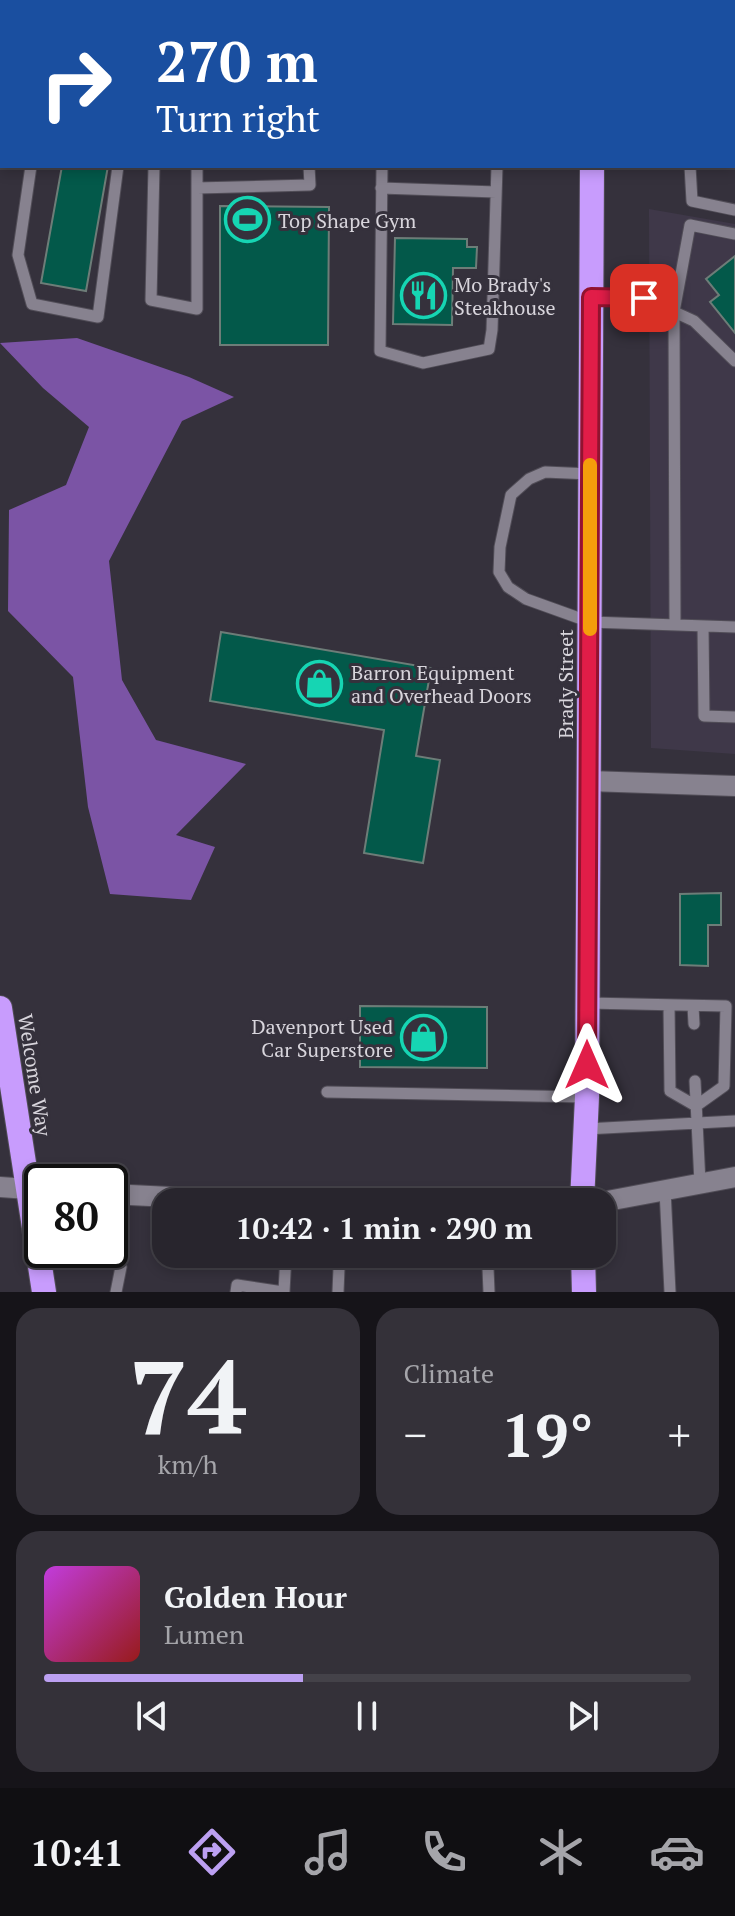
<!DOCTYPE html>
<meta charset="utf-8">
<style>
body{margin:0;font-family:"PT Serif",serif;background:#343139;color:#f1f3f6;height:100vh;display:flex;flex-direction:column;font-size:30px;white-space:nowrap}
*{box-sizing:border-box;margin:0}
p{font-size:26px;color:#a5a5aa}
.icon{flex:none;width:44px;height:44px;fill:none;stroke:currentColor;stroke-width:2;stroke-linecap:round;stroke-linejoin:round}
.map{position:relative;height:1292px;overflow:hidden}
.sheet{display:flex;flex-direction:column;gap:16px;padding:16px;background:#161419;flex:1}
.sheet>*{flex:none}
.hud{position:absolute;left:0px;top:0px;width:736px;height:168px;box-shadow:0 4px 12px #0003,0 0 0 2px #444249;background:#1a4fa0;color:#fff;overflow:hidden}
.speed{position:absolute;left:24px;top:1164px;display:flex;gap:16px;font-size:40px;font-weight:700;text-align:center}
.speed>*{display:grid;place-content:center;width:104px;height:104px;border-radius:50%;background:#28252d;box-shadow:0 4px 12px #0003,0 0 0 2px #444249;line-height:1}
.speed .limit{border:4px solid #111;border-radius:12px;background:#fff;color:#111}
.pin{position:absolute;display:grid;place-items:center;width:68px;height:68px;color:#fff;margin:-34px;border-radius:16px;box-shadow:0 4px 12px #0006}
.me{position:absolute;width:88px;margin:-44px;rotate:0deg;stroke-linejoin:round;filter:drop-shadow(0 0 6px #0008)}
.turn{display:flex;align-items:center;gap:28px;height:168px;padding:0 24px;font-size:36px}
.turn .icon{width:104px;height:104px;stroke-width:2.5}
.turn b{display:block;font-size:56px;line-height:68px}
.big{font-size:60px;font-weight:700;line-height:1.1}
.sheet .card{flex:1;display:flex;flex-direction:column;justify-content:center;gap:12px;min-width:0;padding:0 28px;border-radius:24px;background:#343139}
.sheet .dial{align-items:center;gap:0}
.dial b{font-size:104px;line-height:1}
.song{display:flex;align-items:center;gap:24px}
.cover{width:96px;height:96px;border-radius:12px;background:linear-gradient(135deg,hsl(290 70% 55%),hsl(0 70% 35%))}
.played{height:8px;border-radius:4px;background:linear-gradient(90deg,#bca0f2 40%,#444249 40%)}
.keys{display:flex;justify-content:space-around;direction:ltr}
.heat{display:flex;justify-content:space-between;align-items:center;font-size:44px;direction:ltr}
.sheet .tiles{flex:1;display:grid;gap:16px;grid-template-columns:1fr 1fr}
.card:last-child{grid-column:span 2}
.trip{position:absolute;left:152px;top:1188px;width:464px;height:80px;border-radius:24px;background:#28252d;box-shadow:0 4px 12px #0003,0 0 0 2px #444249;font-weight:700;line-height:80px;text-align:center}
.tabs{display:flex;height:128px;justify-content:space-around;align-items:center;background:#100f12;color:#a5a5aa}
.tabs .icon{width:56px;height:56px}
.tabs .on{color:#bca0f2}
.tabs b{font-size:36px;color:#f1f3f6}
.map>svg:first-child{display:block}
.built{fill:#3f3849}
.forest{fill:#7b54a5}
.building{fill:#03594a;stroke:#6d7d78;stroke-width:2}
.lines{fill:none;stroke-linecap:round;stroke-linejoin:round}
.lane-casing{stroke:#514d57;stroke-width:13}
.street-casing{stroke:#514d57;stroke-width:22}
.secondary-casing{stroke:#514d57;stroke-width:22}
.highway-casing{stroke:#514d57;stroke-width:26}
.lane{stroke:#87828f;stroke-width:11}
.street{stroke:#87828f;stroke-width:20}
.secondary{stroke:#87828f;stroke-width:20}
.highway{stroke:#c89cfd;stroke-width:24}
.route-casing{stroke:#92132f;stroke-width:20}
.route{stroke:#e11d48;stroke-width:14}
.slow{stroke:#f59e0b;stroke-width:14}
.labels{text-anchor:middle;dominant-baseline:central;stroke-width:6;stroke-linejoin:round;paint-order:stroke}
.poi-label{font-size:20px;fill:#d8d5dc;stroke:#35313c;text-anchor:start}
.street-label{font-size:20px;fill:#d8d5dc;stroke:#35313c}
</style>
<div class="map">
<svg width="735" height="1292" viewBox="0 0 735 1292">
<rect width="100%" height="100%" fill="#35313c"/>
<!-- built -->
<path class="built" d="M 649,209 L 735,224 L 735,754 L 651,748 Z"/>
<!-- forest -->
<path class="forest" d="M 77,338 L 189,377 L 234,397 L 182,421 L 109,561 L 122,680 L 156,740 L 246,764 L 176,835 L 215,847 L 191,900 L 110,894 L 88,807 L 73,677 L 8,611 L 9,510 L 66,485 L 89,427 L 43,388 L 0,343 Z"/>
<!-- building -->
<path class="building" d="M 62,166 L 108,166 L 86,291 L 41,283 Z
M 220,206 L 329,207 L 328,345 L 220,345 Z
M 395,238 L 467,239 L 467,247 L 477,247 L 476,268 L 453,268 L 452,325 L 393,324 Z
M 735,256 L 735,333 L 710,302 L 719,295 L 706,279 Z
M 221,632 L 431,668 L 416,756 L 440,760 L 423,863 L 364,853 L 384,730 L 210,701 Z
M 721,893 L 721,925 L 708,925 L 708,966 L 680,965 L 680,894 Z
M 360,1006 L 487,1007 L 487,1068 L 360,1067 Z"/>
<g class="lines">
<defs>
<path id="lane" d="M 303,0 L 303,2
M 404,2 L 404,0
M 707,2 L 708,0
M 31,166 L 18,255 L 32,304 L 98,317 L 118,166
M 154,166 L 151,300 L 197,309 L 197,166
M 382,166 L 380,351 L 423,363 L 489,349 L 492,330 L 497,166
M 690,166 L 692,201 L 735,210
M 197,188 L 310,185 L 309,166
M 381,188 L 496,192
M 591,297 L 644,298 L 694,321 L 735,361
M 590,474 L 545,472 L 529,479 L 511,495 L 500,547 L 499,572 L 508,587 L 526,599 L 590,622 L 735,627
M 675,625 L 674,312 L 690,225 L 735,234
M 703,626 L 704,716 L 735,717
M 588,1003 L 726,1006 L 724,1086 L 696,1106 L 670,1091 L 669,1005
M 693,1006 L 694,1024
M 695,1081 L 700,1183
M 327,1092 L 586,1097
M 586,1129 L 735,1121
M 665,1190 L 670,1292
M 488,1268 L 489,1292
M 116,1292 L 121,1267
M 236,1292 L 237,1285 L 283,1292
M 284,1292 L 286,1254
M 338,1292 L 339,1268"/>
<path id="street" d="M 0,59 L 2,60
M 589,781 L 735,786"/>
<path id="secondary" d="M 0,1187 L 42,1190
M 110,1194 L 270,1202
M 602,1202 L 735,1177"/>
<path id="highway" d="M 594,2 L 594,0
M 0,1008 L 44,1292
M 582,1202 L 587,1097 L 592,166
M 583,1254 L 584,1292"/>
</defs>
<!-- lane casing -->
<use href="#lane" class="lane-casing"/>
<!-- street casing -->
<use href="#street" class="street-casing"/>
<!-- secondary casing -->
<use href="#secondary" class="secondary-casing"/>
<!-- highway casing -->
<use href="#highway" class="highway-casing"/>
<!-- lane -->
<use href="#lane" class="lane"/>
<!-- street -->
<use href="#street" class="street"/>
<!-- secondary -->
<use href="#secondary" class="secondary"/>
<!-- highway -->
<use href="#highway" class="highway"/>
</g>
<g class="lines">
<defs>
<path id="route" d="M 587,1065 L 591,297 L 644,298"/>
</defs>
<!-- route casing -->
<use href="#route" class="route-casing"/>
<!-- route -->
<use href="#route" class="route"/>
<!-- slow -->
<path class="slow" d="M 590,629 L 590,465"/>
</g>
<!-- icons -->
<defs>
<symbol id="stadium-ring" viewBox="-11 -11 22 22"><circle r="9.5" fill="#35313c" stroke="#16d5b3" stroke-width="1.5"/><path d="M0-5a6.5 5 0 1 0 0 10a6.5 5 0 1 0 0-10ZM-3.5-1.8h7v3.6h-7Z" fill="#16d5b3"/></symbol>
<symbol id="restaurant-ring" viewBox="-11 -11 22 22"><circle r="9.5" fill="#35313c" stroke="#16d5b3" stroke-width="1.5"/><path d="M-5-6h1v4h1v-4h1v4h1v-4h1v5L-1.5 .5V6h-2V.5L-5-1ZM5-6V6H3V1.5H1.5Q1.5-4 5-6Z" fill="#16d5b3"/></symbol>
<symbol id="shop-ring" viewBox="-11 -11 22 22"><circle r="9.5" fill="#35313c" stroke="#16d5b3" stroke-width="1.5"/><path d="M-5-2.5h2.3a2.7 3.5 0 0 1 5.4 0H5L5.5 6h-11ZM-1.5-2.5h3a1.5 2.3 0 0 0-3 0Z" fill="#16d5b3"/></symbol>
</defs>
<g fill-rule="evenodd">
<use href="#stadium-ring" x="222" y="194" width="51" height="51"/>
<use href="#restaurant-ring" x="398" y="270" width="51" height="51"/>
<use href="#shop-ring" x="294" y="658" width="51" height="51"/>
<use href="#shop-ring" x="398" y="1012" width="51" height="51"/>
</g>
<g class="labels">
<!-- poi labels -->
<g class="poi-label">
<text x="278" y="220">Top Shape Gym</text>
<text x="454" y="284">Mo Brady's<tspan x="454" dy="23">Steakhouse</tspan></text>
<text x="351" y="672">Barron Equipment<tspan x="351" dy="23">and Overhead Doors</tspan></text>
<text x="393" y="1026" text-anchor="end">Davenport Used<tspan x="393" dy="23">Car Superstore</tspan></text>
</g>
<!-- street labels -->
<g class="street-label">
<text transform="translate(565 684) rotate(-90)">Brady Street</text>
<text transform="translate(35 1075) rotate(81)">Welcome Way</text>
</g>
</g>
</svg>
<div class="speed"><div class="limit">80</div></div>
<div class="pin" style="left:644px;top:298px;background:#d93025"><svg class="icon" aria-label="arrive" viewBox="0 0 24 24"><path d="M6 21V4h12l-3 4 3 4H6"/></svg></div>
<svg class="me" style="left:587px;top:1065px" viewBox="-20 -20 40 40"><path d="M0-17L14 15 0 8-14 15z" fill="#e11d48" stroke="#fff" stroke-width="4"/></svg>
<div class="trip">10:42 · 1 min · 290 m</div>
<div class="hud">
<div class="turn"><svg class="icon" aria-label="right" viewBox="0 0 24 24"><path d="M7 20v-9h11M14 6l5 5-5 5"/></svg><div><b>270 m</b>Turn right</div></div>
</div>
</div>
<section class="sheet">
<div class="tiles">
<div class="card dial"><b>74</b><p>km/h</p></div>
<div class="card"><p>Climate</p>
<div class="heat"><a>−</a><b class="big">19°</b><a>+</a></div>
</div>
<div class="card">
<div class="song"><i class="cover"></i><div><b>Golden Hour</b><p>Lumen</p></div></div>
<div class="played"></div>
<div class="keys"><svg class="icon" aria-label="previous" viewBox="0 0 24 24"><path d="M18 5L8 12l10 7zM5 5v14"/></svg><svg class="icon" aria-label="pause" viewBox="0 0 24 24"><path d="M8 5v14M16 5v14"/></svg><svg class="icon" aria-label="next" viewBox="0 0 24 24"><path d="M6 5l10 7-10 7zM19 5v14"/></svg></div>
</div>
</div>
</section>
<nav class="tabs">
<b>10:41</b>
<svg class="icon on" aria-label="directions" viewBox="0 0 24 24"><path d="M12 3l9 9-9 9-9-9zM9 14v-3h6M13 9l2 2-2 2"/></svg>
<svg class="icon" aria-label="music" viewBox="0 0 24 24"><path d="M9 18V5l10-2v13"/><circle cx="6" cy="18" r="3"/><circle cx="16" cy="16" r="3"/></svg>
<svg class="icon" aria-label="phone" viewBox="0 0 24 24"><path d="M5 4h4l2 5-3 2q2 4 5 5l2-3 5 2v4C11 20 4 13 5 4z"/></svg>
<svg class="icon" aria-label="climate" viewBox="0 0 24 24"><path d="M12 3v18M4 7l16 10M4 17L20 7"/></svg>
<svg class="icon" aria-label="car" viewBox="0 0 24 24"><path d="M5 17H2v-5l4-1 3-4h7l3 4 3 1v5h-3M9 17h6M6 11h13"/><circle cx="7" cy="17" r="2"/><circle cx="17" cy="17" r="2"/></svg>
</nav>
